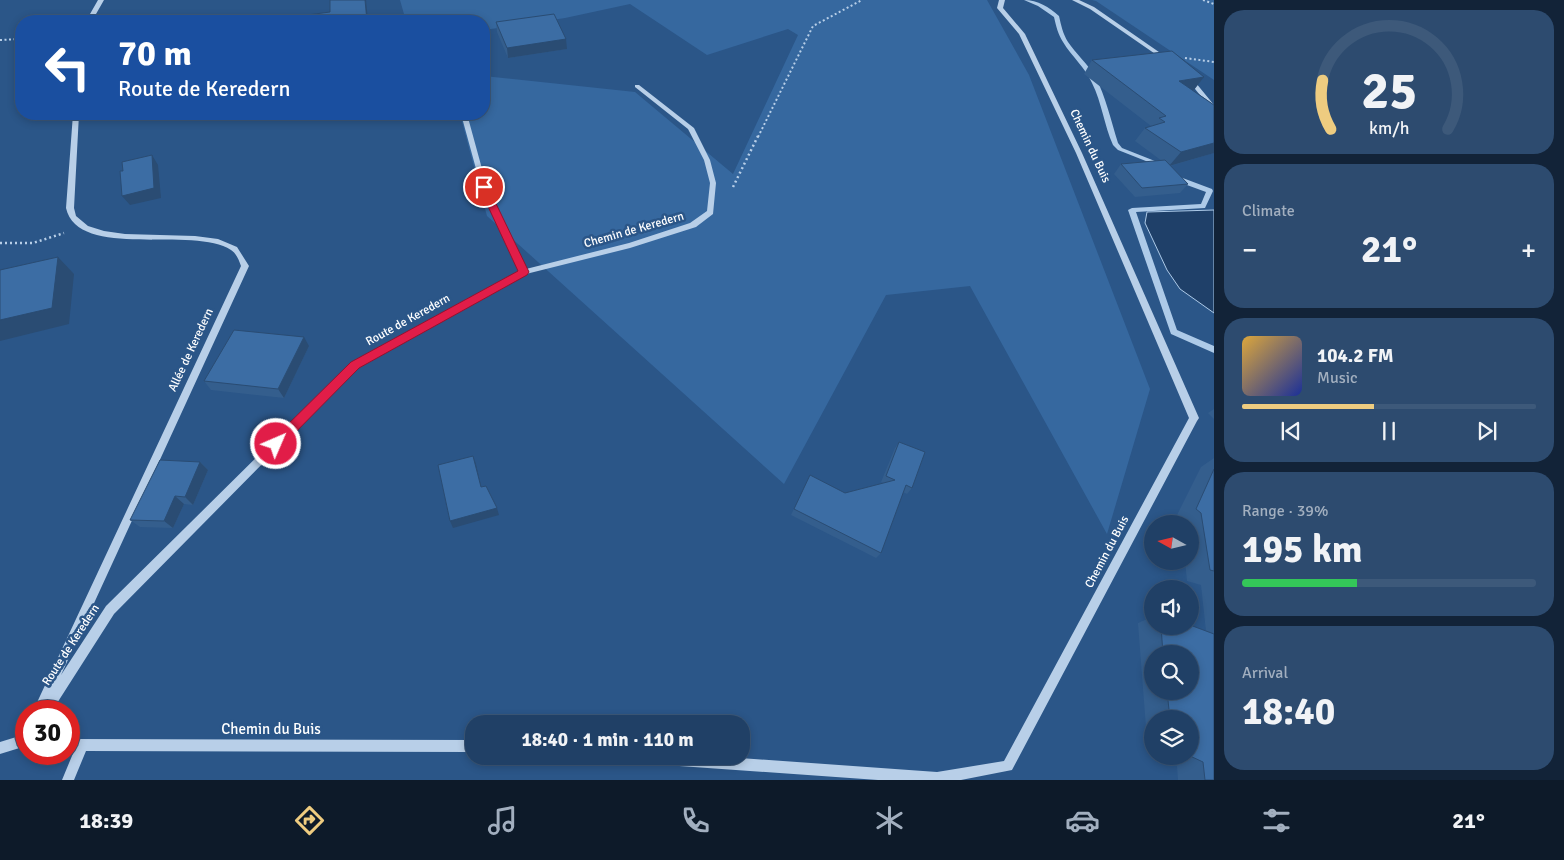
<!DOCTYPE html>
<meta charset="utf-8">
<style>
body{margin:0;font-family:Signika,sans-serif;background:#2d4b6f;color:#f1f3f6;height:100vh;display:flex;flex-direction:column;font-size:19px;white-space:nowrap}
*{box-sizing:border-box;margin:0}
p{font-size:16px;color:#a2afbf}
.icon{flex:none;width:28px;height:28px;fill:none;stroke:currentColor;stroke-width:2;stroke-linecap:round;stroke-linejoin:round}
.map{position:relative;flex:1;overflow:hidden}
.details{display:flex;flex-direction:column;gap:10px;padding:10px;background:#122338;width:350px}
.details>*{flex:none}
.guide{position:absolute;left:15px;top:15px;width:475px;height:105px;border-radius:20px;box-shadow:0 2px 8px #0003,0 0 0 1px #3d597a;background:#1a4fa0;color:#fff;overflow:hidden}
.needle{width:32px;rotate:278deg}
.fabs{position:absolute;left:1144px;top:515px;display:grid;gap:10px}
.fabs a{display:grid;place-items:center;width:55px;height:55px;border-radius:50%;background:#204066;box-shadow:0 2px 8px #0003,0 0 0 1px #3d597a;font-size:25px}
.speed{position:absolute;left:15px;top:700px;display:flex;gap:10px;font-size:25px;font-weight:700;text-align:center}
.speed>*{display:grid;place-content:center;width:65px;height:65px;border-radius:50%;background:#204066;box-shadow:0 2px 8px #0003,0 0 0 1px #3d597a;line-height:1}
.speed .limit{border:8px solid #d22;background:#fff;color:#111}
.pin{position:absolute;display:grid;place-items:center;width:42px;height:42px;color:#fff;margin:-21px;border:2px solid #fff;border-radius:50%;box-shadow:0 1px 5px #0007}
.me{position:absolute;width:55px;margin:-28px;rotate:45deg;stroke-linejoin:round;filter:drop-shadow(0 0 4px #0008)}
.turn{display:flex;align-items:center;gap:18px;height:105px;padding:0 20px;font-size:22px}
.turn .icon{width:65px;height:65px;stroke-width:2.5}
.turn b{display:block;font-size:35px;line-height:42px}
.big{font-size:38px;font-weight:800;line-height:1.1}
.details .widget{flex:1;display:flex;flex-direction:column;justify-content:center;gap:8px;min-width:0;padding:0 18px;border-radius:20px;background:#2d4b6f}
.details .dial{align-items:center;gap:0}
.dial svg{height:130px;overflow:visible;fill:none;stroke:#3d597a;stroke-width:7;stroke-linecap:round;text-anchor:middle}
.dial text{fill:#f1f3f6;stroke:none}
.song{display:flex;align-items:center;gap:15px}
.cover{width:60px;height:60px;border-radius:8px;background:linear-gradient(135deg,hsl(40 70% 55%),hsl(230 70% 35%))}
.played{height:5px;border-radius:2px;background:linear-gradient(90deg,#eecc80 45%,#3d597a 45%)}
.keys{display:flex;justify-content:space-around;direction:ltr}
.heat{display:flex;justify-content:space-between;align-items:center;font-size:28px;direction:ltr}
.charge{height:8px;border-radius:4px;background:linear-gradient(90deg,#34c759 39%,#3d597a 0)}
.trip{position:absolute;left:465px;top:715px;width:285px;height:50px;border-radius:20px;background:#204066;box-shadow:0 2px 8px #0003,0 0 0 1px #3d597a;font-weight:800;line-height:50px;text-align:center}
.tab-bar{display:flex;height:80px;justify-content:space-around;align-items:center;background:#0d1a29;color:#a2afbf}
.tab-bar .icon{width:35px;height:35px}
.tab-bar .selected{color:#eecc80}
.tab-bar b{font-size:22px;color:#f1f3f6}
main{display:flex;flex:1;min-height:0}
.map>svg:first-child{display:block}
.green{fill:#36689f}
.water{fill:#1f4069;stroke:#adcae8}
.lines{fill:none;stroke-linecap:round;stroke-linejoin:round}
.stream{fill:#adcae8;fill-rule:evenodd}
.path-far1{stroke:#b8cfe8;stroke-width:2;stroke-dasharray:2 2.5;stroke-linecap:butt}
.path{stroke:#b8cfe8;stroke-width:2.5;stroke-dasharray:2 3;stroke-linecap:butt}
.minor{fill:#b8cfe8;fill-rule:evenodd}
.wall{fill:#345e8d;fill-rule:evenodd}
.shaded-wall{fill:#2a4c73}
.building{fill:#3c6da4;stroke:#2a4c73}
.route{fill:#e11d48;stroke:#92132f}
.labels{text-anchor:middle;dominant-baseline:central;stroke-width:5;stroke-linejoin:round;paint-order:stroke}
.street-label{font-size:12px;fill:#fff;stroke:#2b5688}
.near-street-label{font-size:15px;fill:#fff;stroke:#2b5688}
</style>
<main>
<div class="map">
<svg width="1214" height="780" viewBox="0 0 1214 780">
<rect width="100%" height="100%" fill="#2b5688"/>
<!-- green -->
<path class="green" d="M 400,0 L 987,0 L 1029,75 L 1150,389 L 1107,534 L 970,286 L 886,295 L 784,484 L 487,216 L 460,114 L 484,114 L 484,76 L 635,92 L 733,174 L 798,35 L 788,29 L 707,55 L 630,4 L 565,18 L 484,30 L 484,21 L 406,21 Z
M 1092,0 L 1214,0 L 1214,80 L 1096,1 Z"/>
<!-- water -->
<path class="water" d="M 1214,210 L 1214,313 L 1180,289 L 1167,270 L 1145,223 L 1147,212 Z"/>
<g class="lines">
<!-- stream -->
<path class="stream" d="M 1024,0 C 1038,0 1049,7 1059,16 C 1061,25 1063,34 1068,42 C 1076,54 1087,63 1095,76 C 1106,97 1111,121 1118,143 L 1122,148 L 1165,165 L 1165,167 L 1161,167 L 1118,150 L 1113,145 C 1104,125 1102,103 1092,83 C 1085,67 1072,57 1063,42 C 1058,34 1056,26 1054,17 L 1038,6 Z
M 1176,177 L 1180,177 L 1212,189 L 1213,191 L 1205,208 L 1136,212 L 1177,330 L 1214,346 L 1214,353 L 1171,334 L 1128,210 L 1132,208 L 1201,204 L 1206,192 L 1176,181 Z"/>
<!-- path-far1 -->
<path class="path-far1" d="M 1203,0 L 1214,4
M 0,40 L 21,39
M 1185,58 L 1214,62
M 758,137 L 813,26 L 862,0"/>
<!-- path -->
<path class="path" d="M 733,187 L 758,136
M 0,243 L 33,243 L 64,233"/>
<!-- minor -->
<path class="minor" d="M 98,0 L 104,0 L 92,21 L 86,21 Z
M 999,0 L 1005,0 L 1003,8 L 1025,34 L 1082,153 L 1199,418 L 1197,421 L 1012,770 L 961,780 L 878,780 L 623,762 L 619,760 L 617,756 L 713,756 L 937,772 L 1004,761 L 1189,418 L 1076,153 L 1019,34 L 997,8 Z
M 1072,0 L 1079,0 L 1094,7 L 1169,59 L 1164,60 L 1090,9 Z
M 397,16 L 407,21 L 396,20 L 372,21 Z
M 1187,77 L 1191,77 L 1214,105 L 1214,111 L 1212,110 L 1187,79 Z
M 635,85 L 639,85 L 694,128 L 710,160 L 716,183 L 713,214 L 696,227 L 630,248 L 526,274 L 358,367 L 114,614 L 52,711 L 33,711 L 241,266 C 239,260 236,253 231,250 C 195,225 78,261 66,208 L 73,114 L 79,114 L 74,208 L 76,216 L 88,226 L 104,231 L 125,234 L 195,236 L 218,239 L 237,247 L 249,266 L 61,675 L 106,606 L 352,363 L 520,271 L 481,187 L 461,114 L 467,114 L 487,187 L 526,269 L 629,243 L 690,223 L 707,211 L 710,183 L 704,160 L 688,129 L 635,87 Z
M 26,734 L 26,746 L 0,754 L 0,742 Z
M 69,739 L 474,740 L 474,752 L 86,751 L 74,780 L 62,780 L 74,751 L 69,751 Z"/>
</g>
<!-- wall -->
<path class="wall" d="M 496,22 L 567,49 L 508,58 L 497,32 Z
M 1092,60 L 1204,77 L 1193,90 L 1214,105 L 1214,153 L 1170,166 L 1188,184 L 1180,193 L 1135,197 L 1114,174 L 1121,164 L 1162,161 L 1135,141 L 1145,128 L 1151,126 L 1084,74 Z
M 309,346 L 284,398 L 211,390 L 204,381 Z
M 1214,409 L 1214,419 L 1208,413 Z
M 899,442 L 912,488 L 907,494 L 903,492 L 881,553 L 876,558 L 791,515 L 810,475 L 845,493 L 883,483 L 881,482 L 895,448 Z
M 1214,458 L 1214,780 L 1178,780 L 1177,766 L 1155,756 L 1190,756 L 1190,719 L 1152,719 L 1152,755 L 1148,753 L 1138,623 L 1152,617 L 1152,626 L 1190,626 L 1206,631 L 1201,585 L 1187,581 L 1185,561 L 1190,561 L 1190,524 L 1178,524 L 1174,521 L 1201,467 ZM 1152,654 L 1190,654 L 1190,691 L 1152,691 Z
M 200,462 L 208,470 L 193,505 L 184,504 L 173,528 L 140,527 L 130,520 Z"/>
<!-- shaded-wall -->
<path class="shaded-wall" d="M 365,0 L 366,0 L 368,21 L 367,21 Z
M 566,39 L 567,49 L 508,58 L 507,48 Z
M 1204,77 L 1194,90 L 1169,94 L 1179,81 Z
M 1214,143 L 1214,153 L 1169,166 L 1181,152 Z
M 152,155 L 158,165 L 161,198 L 130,205 L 122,196 Z
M 58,257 L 74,274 L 69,324 L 0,341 L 0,320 Z
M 304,337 L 309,346 L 284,398 L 278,389 Z
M 473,456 L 476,464 L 483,495 L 481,487 Z
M 200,462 L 208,470 L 193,505 L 185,497 Z
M 175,496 L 184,504 L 173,528 L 164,521 Z
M 497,508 L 499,515 L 453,528 L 450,521 Z"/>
<!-- building -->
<path class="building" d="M 330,0 L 365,0 L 367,21 L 300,21 L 300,16 L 330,12 Z
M 554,14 L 566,39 L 507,48 L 496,22 Z
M 1172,51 L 1204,77 L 1179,81 L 1214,105 L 1214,143 L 1181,152 L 1145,128 L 1165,122 L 1159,118 L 1166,116 L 1092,60 Z
M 152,155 L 154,188 L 122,196 L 120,171 L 123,171 L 122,162 Z
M 1165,160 L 1188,184 L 1142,188 L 1121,164 Z
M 58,257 L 52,308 L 0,320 L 0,270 Z
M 234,330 L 304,337 L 278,389 L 204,381 Z
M 899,442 L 925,452 L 912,488 L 906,485 L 881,553 L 794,509 L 810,475 L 845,493 L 895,480 L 886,476 Z
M 473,456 L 481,487 L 486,486 L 497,508 L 450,521 L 438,465 Z
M 160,460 L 200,462 L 185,497 L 175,496 L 164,521 L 130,520 Z
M 1214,469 L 1214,571 L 1210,570 L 1201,513 L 1196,509 Z
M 1190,625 L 1214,634 L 1214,780 L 1205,780 L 1203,762 L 1190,756 L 1190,719 L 1170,719 L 1167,691 L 1190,691 L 1190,654 L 1163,654 L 1161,626 L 1190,626 Z"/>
<!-- route -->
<path class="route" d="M 484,184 L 488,187 L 529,272 L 527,275 L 359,368 L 280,448 L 271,448 L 269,444 L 271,441 L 351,362 L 518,271 L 479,187 Z"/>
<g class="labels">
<!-- street labels -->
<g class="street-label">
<text transform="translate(1090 146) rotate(65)">Chemin du Buis</text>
<text transform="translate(634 230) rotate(-16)">Chemin de Keredern</text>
<text transform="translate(408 320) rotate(-29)">Route de Keredern</text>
<text transform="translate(191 350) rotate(-65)">Allée de Keredern</text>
<text transform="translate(1107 552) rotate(-62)">Chemin du Buis</text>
<text transform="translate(71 645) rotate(-57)">Route de Keredern</text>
</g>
<!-- near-street labels -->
<g class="near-street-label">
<text x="271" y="729">Chemin du Buis</text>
</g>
</g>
</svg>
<div class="fabs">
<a><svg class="needle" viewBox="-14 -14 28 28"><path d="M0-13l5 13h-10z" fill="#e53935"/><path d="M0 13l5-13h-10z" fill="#a2afbf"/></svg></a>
<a><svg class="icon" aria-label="sound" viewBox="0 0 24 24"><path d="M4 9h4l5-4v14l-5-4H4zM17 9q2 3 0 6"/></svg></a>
<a><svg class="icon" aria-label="search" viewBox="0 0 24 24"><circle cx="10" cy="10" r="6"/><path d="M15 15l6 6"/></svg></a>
<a><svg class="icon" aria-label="layers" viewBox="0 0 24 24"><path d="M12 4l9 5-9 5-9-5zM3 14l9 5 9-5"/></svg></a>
</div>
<div class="speed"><div class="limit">30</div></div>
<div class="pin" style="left:484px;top:187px;background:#d93025"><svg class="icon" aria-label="arrive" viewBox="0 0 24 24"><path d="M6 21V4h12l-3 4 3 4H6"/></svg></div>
<svg class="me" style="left:276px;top:444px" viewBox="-20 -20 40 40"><circle r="17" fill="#e11d48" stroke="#fff" stroke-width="3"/><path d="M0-11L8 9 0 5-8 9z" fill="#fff"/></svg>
<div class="trip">18:40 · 1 min · 110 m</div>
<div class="guide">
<div class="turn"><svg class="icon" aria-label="left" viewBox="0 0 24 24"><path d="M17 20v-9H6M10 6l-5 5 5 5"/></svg><div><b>70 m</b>Route de Keredern</div></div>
</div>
</div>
<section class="details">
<div class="widget dial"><svg viewBox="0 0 100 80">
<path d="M14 69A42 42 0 1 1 86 69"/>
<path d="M14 69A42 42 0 0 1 9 39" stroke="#eecc80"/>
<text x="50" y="56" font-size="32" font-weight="700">25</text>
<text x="50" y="72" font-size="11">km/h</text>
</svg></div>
<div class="widget"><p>Climate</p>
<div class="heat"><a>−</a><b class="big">21°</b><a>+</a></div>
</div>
<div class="widget">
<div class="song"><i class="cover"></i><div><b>104.2 FM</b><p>Music</p></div></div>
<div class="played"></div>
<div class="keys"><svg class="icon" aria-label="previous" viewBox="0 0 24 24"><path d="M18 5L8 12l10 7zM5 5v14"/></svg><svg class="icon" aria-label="pause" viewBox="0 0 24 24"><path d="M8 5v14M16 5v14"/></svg><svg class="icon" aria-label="next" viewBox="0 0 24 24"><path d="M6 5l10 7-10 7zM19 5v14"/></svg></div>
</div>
<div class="widget"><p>Range · 39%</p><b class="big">195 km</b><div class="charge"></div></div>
<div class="widget"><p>Arrival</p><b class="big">18:40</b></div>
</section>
</main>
<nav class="tab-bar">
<b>18:39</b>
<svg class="icon selected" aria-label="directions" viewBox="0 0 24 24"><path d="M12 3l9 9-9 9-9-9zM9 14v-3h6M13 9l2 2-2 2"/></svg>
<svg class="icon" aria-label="music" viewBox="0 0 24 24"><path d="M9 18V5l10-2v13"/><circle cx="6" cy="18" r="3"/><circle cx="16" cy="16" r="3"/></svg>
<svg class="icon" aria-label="phone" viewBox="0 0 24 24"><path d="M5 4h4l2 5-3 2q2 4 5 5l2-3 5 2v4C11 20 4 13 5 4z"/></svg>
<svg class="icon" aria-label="climate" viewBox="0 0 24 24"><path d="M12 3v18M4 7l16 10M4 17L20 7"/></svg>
<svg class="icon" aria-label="car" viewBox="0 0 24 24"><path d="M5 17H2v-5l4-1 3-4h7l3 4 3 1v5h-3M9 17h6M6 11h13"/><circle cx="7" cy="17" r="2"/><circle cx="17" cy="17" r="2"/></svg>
<svg class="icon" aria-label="filters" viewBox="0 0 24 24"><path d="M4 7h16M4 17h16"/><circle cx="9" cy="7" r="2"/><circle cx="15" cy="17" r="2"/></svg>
<b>21°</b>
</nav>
